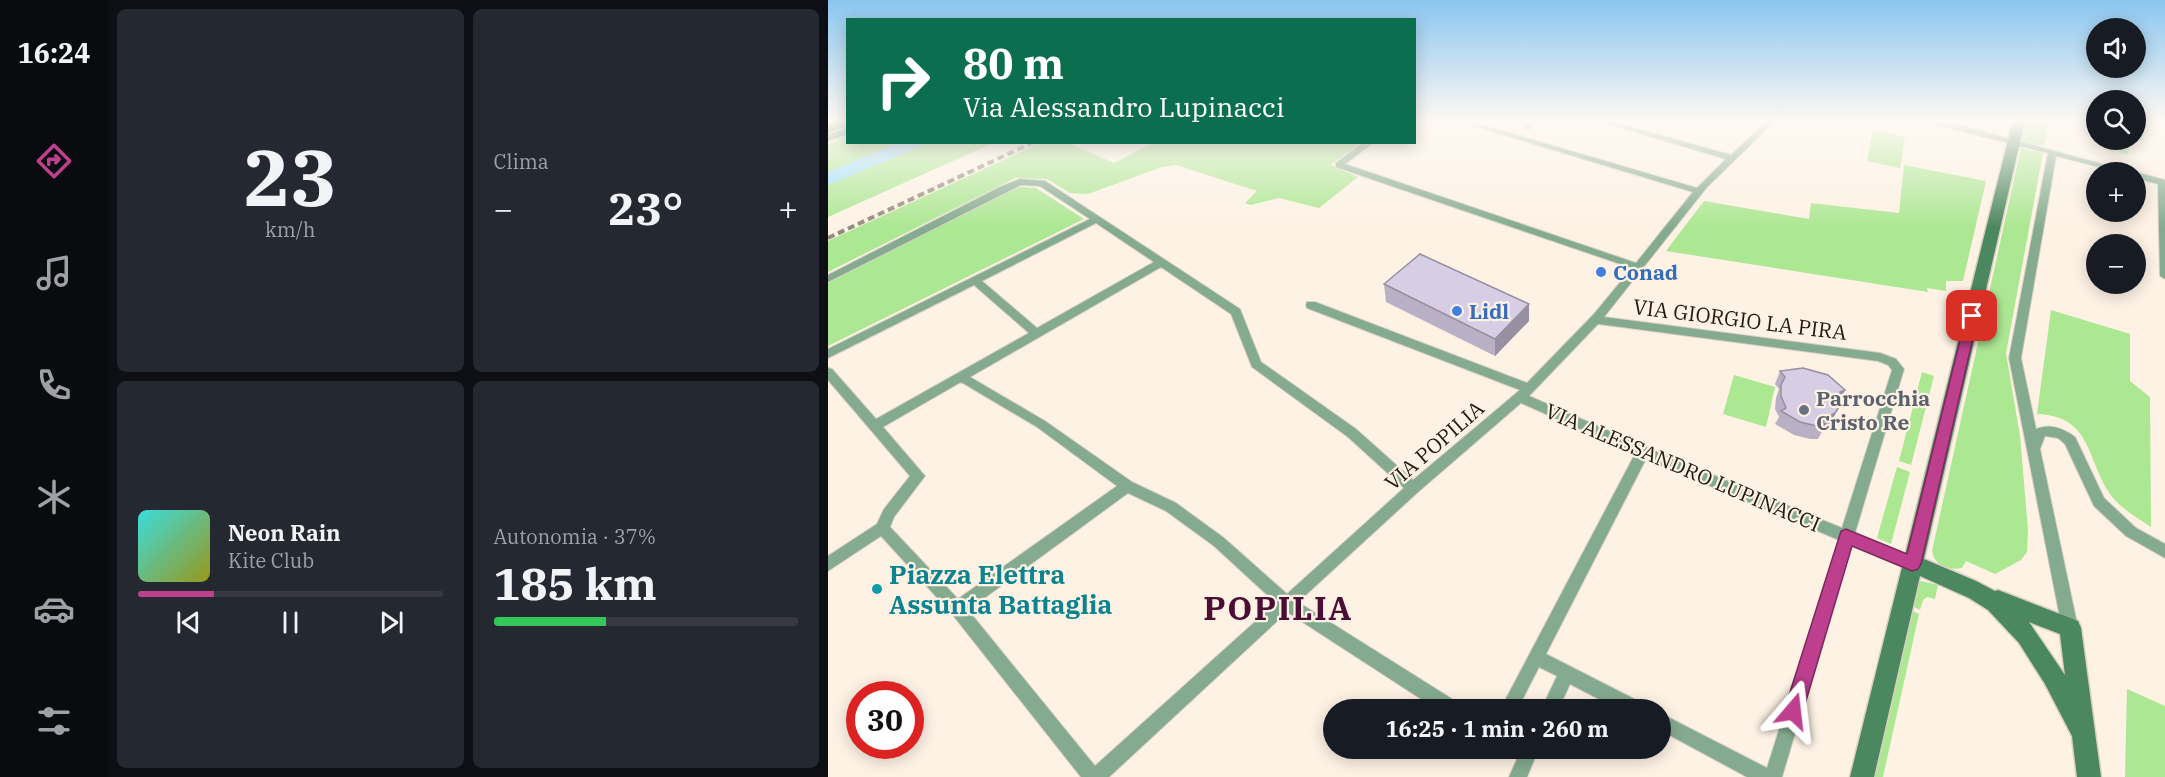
<!DOCTYPE html>
<html lang="it">
<meta charset="utf-8">
<style>
body{margin:0;font-family:"IBM Plex Serif",serif;background:#242831;color:#f1f3f6;height:100vh;display:flex;flex-direction:column;font-size:22px;white-space:nowrap}
*{box-sizing:border-box;margin:0}
p{font-size:20px;color:#9ea1a6}
.icon{flex:none;width:33px;height:33px;fill:none;stroke:currentColor;stroke-width:2;stroke-linecap:round;stroke-linejoin:round}
.map{position:relative;flex:1;overflow:hidden}
.panel{display:flex;flex-direction:column;gap:9px;padding:9px;background:#0d0f14;width:720px}
.panel>*{flex:none}
.banner{position:absolute;left:18px;top:18px;width:570px;height:126px;border-radius:0px;box-shadow:0 3px 15px #0003;background:#0b6e4f;color:#fff;overflow:hidden}
.buttons{position:absolute;left:1258px;top:18px;display:grid;gap:12px}
.buttons a{display:grid;place-items:center;width:60px;height:60px;border-radius:50%;background:#171b24;box-shadow:0 3px 15px #0003;font-size:30px}
.speed{position:absolute;left:18px;top:681px;display:flex;gap:12px;font-size:30px;font-weight:700;text-align:center}
.speed>*{display:grid;place-content:center;width:78px;height:78px;border-radius:50%;background:#171b24;box-shadow:0 3px 15px #0003;line-height:1}
.speed .limit{border:9px solid #d22;background:#fff;color:#111}
.pin{position:absolute;display:grid;place-items:center;width:51px;height:51px;color:#fff;margin:-26px;border-radius:12px;box-shadow:0 3px 9px #0006}
.me{position:absolute;width:66px;margin:-33px;rotate:17deg;stroke-linejoin:round;filter:drop-shadow(0 0 4px #0008)}
.turn{display:flex;align-items:center;gap:21px;height:126px;padding:0 18px;font-size:27px}
.turn .icon{width:78px;height:78px;stroke-width:2.5}
.turn b{display:block;font-size:42px;line-height:51px}
.big{font-size:45px;font-weight:800;line-height:1.1}
.panel .card{flex:1;display:flex;flex-direction:column;justify-content:center;gap:9px;min-width:0;padding:0 21px;border-radius:9px;background:#242831}
.panel .dial{align-items:center;gap:0}
.dial b{font-size:78px;line-height:1}
.song{display:flex;align-items:center;gap:18px}
.cover{width:72px;height:72px;border-radius:9px;background:linear-gradient(135deg,hsl(180 70% 55%),hsl(60 70% 35%))}
.played{height:6px;border-radius:3px;background:linear-gradient(90deg,#bd3f8e 25%,#363941 25%)}
.keys{display:flex;justify-content:space-around;direction:ltr}
.heat{display:flex;justify-content:space-between;align-items:center;font-size:33px;direction:ltr}
.charge{height:9px;border-radius:4px;background:linear-gradient(90deg,#34c759 37%,#363941 0)}
.panel .tiles{flex:1;display:grid;gap:9px;grid-template-columns:repeat(2,1fr)}
.trip{position:absolute;left:495px;top:699px;width:348px;height:60px;border-radius:30px;background:#171b24;box-shadow:0 3px 15px #0003;font-weight:800;line-height:60px;text-align:center}
main{display:flex;flex:1;min-height:0}
.tab-bar{display:flex;flex-direction:column;width:108px;justify-content:space-around;align-items:center;background:#090b0e;color:#9ea1a6}
.tab-bar .icon{width:42px;height:42px}
.tab-bar .on{color:#bd3f8e}
.tab-bar b{font-size:27px;color:#f1f3f6}
.map>svg:first-child{display:block}
.green{fill:#ace792}
.lines{fill:none;stroke-linecap:round;stroke-linejoin:round}
.river{fill:#9de0fc;fill-rule:evenodd}
.street-casing{stroke:#dacfc2;stroke-width:2}
.secondary-casing{stroke:#dacfc2;stroke-width:3}
.primary-casing{stroke:#dacfc2;stroke-width:2}
.street{fill:#84ab8f;fill-rule:evenodd}
.secondary{fill:#4b875f;fill-rule:evenodd}
.primary{fill:#156c3d;fill-rule:evenodd}
.rail{stroke:#938a7e;stroke-width:4;stroke-dasharray:7 4;stroke-linecap:butt}
.wall{fill:#b9b0c5}
.shaded-wall{fill:#9690a0}
.building{fill:#d7cde5;stroke:#9690a0;stroke-width:1.5}
.route{fill:#bd3f8e;stroke:#7b295c;stroke-width:1.5}
.shop-dot{fill:#3f7fe0;stroke:#fdf2e4;stroke-width:2}
.worship-dot{fill:#6b7280;stroke:#fdf2e4;stroke-width:2}
.culture-dot{fill:#0f9aa8;stroke:#fdf2e4;stroke-width:2}
.labels{text-anchor:middle;dominant-baseline:central;stroke-width:4.5;stroke-linejoin:round;paint-order:stroke}
.shop-label{font-size:21px;font-weight:bold;fill:#366cbe;stroke:#fdf2e4;text-anchor:start}
.street-label{font-size:21px;fill:#211a12;stroke:#fdf2e4}
.worship-label{font-size:21px;font-weight:bold;fill:#5b616d;stroke:#fdf2e4;text-anchor:start}
.near-culture-label{font-size:26px;font-weight:bold;fill:#0d838f;stroke:#fdf2e4;text-anchor:start}
.near-district-label{font-size:33px;font-weight:bold;letter-spacing:1.5px;fill:#4b0f35;stroke:#fdf2e4}
</style>
<main>
<nav class="tab-bar">
<b>16:24</b>
<svg class="icon on" aria-label="directions" viewBox="0 0 24 24"><path d="M12 3l9 9-9 9-9-9zM9 14v-3h6M13 9l2 2-2 2"/></svg>
<svg class="icon" aria-label="music" viewBox="0 0 24 24"><path d="M9 18V5l10-2v13"/><circle cx="6" cy="18" r="3"/><circle cx="16" cy="16" r="3"/></svg>
<svg class="icon" aria-label="phone" viewBox="0 0 24 24"><path d="M5 4h4l2 5-3 2q2 4 5 5l2-3 5 2v4C11 20 4 13 5 4z"/></svg>
<svg class="icon" aria-label="climate" viewBox="0 0 24 24"><path d="M12 3v18M4 7l16 10M4 17L20 7"/></svg>
<svg class="icon" aria-label="car" viewBox="0 0 24 24"><path d="M5 17H2v-5l4-1 3-4h7l3 4 3 1v5h-3M9 17h6M6 11h13"/><circle cx="7" cy="17" r="2"/><circle cx="17" cy="17" r="2"/></svg>
<svg class="icon" aria-label="filters" viewBox="0 0 24 24"><path d="M4 7h16M4 17h16"/><circle cx="9" cy="7" r="2"/><circle cx="15" cy="17" r="2"/></svg>
</nav>
<section class="panel">
<div class="tiles">
<div class="card dial"><b>23</b><p>km/h</p></div>
<div class="card"><p>Clima</p>
<div class="heat"><a>−</a><b class="big">23°</b><a>+</a></div>
</div>
<div class="card">
<div class="song"><i class="cover"></i><div><b>Neon Rain</b><p>Kite Club</p></div></div>
<div class="played"></div>
<div class="keys"><svg class="icon" aria-label="previous" viewBox="0 0 24 24"><path d="M18 5L8 12l10 7zM5 5v14"/></svg><svg class="icon" aria-label="pause" viewBox="0 0 24 24"><path d="M8 5v14M16 5v14"/></svg><svg class="icon" aria-label="next" viewBox="0 0 24 24"><path d="M6 5l10 7-10 7zM19 5v14"/></svg></div>
</div>
<div class="card"><p>Autonomia · 37%</p><b class="big">185 km</b><div class="charge"></div></div>
</div>
</section>
<div class="map">
<svg width="1337" height="777" viewBox="0 0 1337 777">
<rect width="100%" height="100%" fill="#fdf2e4"/>
<!-- green -->
<path class="green" d="M 1195,120 L 1222,120 L 1216,145 L 1205,145 L 1195,141 L 1192,134 Z
M 1308,120 L 1319,120 L 1315,140 L 1303,142 L 1300,155 L 1276,149 L 1288,140 L 1308,140 Z
M 1045,130 L 1077,137 L 1072,168 L 1039,161 Z
M 19,137 L 20,142 L 165,143 L 0,217 L 0,144 Z
M 212,143 L 240,143 L 286,163 L 324,143 L 532,143 L 503,165 L 530,177 L 491,208 L 451,198 L 422,205 L 417,203 L 429,191 L 348,165 L 334,167 L 260,194 L 242,193 L 219,179 L 187,178 L 0,272 L 0,241 Z
M 1193,148 L 1215,153 L 1178,353 L 1192,436 L 1200,530 L 1199,552 L 1193,560 L 1167,574 L 1138,561 L 1134,568 C 1120,571 1106,565 1104,551 Z
M 1076,165 L 1158,181 L 1135,281 L 1118,281 L 1118,291 L 1099,288 L 1100,292 L 838,251 L 876,201 L 981,219 L 983,203 L 1071,213 Z
M 193,187 L 208,188 L 256,219 L 0,346 L 0,283 L 181,191 Z
M 1223,310 L 1302,334 L 1302,381 L 1322,397 L 1323,527 C 1308,517 1289,506 1280,491 C 1258,455 1262,416 1209,414 Z
M 1094,372 L 1106,376 L 1083,465 L 1071,461 Z
M 906,375 L 947,387 L 938,427 L 895,414 Z
M 1069,467 L 1082,472 L 1063,544 L 1049,538 Z
M 1093,581 L 1110,585 L 1107,599 L 1099,597 L 1095,600 L 1092,610 L 1084,606 L 1090,583 Z
M 1083,610 L 1091,614 L 1055,777 L 1045,777 Z
M 1299,689 L 1337,706 L 1337,777 L 1297,777 Z"/>
<g class="lines">
<!-- river -->
<path class="river" d="M 71,142 L 97,142 L 94,146 L 0,185 L 0,172 Z"/>
<defs>
<path id="street" d="M 626,120 L 637,120 L 869,188 L 898,159 L 766,120 L 778,120 L 903,155 L 940,120 L 948,120 L 879,187 L 776,317 L 1052,353 L 1068,359 L 1076,369 L 1027,533 L 1090,559 L 1092,564 L 1090,569 L 1085,571 L 1023,545 L 954,777 L 919,777 L 832,730 L 832,713 L 939,768 L 1011,540 L 818,459 L 718,654 L 816,704 L 818,710 L 792,710 L 742,684 L 730,710 L 713,710 L 729,676 L 711,667 L 689,710 L 672,710 L 807,454 L 693,403 L 590,492 L 470,602 L 632,704 L 634,710 L 610,710 L 459,612 L 281,777 L 253,777 L 124,614 L 53,536 L 0,571 L 0,556 L 49,524 L 56,509 L 82,476 L 0,380 L 0,368 L 4,369 L 48,419 L 201,333 L 146,285 L 0,358 L 0,349 L 262,219 L 212,186 L 193,185 L 0,282 L 0,275 L 174,186 L 192,179 L 217,181 L 412,309 L 433,362 L 528,429 L 585,480 L 692,390 L 479,308 L 478,305 L 479,302 L 487,302 L 699,383 L 766,314 L 804,268 L 508,167 L 508,163 L 536,142 L 546,142 L 517,164 L 808,263 L 865,192 ZM 268,223 L 326,262 L 209,328 L 154,281 ZM 333,267 L 403,314 L 424,367 L 520,437 L 576,488 L 459,594 L 396,538 L 348,503 L 304,482 L 217,421 L 142,377 ZM 770,324 L 1050,361 L 1060,365 L 1064,370 L 1014,528 L 820,448 L 701,396 ZM 133,382 L 209,427 L 289,486 L 130,599 L 62,527 L 66,517 L 97,476 L 55,427 ZM 300,493 L 338,511 L 386,546 L 448,603 L 267,766 L 140,610 Z
M 704,120 L 713,120 L 702,129 L 696,129 L 696,125 Z
M 1089,120 L 1104,120 L 1135,126 L 1303,172 L 1291,172 L 1228,156 L 1193,358 L 1208,429 C 1222,423 1235,428 1247,437 L 1276,498 L 1308,528 L 1337,544 L 1337,558 L 1298,536 L 1266,506 L 1237,444 L 1230,438 L 1217,436 L 1212,449 L 1250,628 L 1247,633 L 1242,635 L 1237,633 L 1234,628 L 1181,358 L 1220,153 Z
M 1308,172 L 1337,180 L 1337,279 L 1332,276 L 1330,184 L 1308,178 Z
M 680,748 L 711,748 L 699,777 L 681,777 L 689,759 L 682,754 Z"/>
<path id="secondary" d="M 1185,120 L 1197,120 L 1096,559 L 1148,581 L 1167,591 L 1170,590 L 1250,621 L 1253,628 L 1273,777 L 1249,777 L 1244,736 L 1217,684 L 1191,643 L 1160,610 L 1141,598 L 1092,576 L 1046,777 L 1022,777 ZM 1201,622 L 1232,634 L 1237,675 Z
M 20,127 L 20,134 L 0,141 L 0,134 Z"/>
<path id="primary" d="M 13,120 L 20,120 L 20,125 L 0,133 L 0,125 Z"/>
</defs>
<!-- street casing -->
<use href="#street" class="street-casing"/>
<!-- secondary casing -->
<use href="#secondary" class="secondary-casing"/>
<!-- primary casing -->
<use href="#primary" class="primary-casing"/>
<!-- street -->
<use href="#street" class="street"/>
<!-- secondary -->
<use href="#secondary" class="secondary"/>
<!-- primary -->
<use href="#primary" class="primary"/>
<!-- rail -->
<path class="rail" d="M 0,238 L 206,142"/>
</g>
<!-- wall -->
<path class="wall" d="M 556,284 L 701,304 L 701,321 L 667,356 L 558,302 Z
M 952,371 L 1011,402 L 1011,407 L 1004,420 L 1000,426 L 996,428 L 990,439 L 982,439 L 966,435 L 947,424 L 951,417 L 947,409 L 948,398 L 951,389 L 947,384 Z"/>
<!-- shaded-wall -->
<path class="shaded-wall" d="M 701,304 L 701,321 L 667,356 L 667,339 Z
M 1017,390 L 1011,403 L 1012,392 Z
M 1011,407 L 1004,420 L 1000,426 L 996,428 L 997,426 L 995,419 Z"/>
<!-- building -->
<path class="building" d="M 592,254 L 701,304 L 667,339 L 556,284 Z
M 975,368 L 1000,375 L 1017,390 L 1012,392 L 1011,407 L 1007,413 L 995,419 L 997,426 L 989,426 L 972,422 L 953,411 L 958,408 L 953,396 L 953,385 L 957,377 L 952,371 Z"/>
<!-- sky -->
<linearGradient id="sky" x2="0" y2="1"><stop stop-color="#8ac6f0"/><stop offset="0.53" stop-color="#fef9f3"/><stop offset="1" stop-color="#fef9f3" stop-opacity="0"/></linearGradient>
<rect width="1337" height="228" fill="url(#sky)"/>
<!-- route -->
<path class="route" d="M 1144,312 L 1150,316 L 1093,564 L 1090,569 L 1084,571 L 1024,546 L 975,711 L 972,718 L 965,721 L 958,718 L 956,711 L 1013,531 L 1018,529 L 1079,554 L 1138,316 Z"/>
<!-- markers -->
<g class="shop-dot">
<circle cx="773" cy="272" r="6"/>
<circle cx="629" cy="311" r="6"/>
</g>
<circle class="worship-dot" cx="976" cy="410" r="6"/>
<circle class="culture-dot" cx="49" cy="589" r="6"/>
<g class="labels">
<!-- shop labels -->
<g class="shop-label">
<text x="785" y="272">Conad</text>
<text x="641" y="311">Lidl</text>
</g>
<!-- street labels -->
<g class="street-label">
<text transform="translate(912 319) rotate(7)">VIA GIORGIO LA PIRA</text>
<text transform="translate(606 445) rotate(-41)">VIA POPILIA</text>
<text transform="translate(855 467) rotate(23)">VIA ALESSANDRO LUPINACCI</text>
</g>
<!-- worship labels -->
<g class="worship-label">
<text x="988" y="398">Parrocchia<tspan x="988" dy="24">Cristo Re</tspan></text>
</g>
<!-- near-culture labels -->
<g class="near-culture-label">
<text x="61" y="574">Piazza Elettra<tspan x="61" dy="30">Assunta Battaglia</tspan></text>
</g>
<!-- near-district labels -->
<g class="near-district-label">
<text x="450" y="607">POPILIA</text>
</g>
</g>
</svg>
<div class="buttons">
<a><svg class="icon" aria-label="sound" viewBox="0 0 24 24"><path d="M4 9h4l5-4v14l-5-4H4zM17 9q2 3 0 6"/></svg></a>
<a><svg class="icon" aria-label="search" viewBox="0 0 24 24"><circle cx="10" cy="10" r="6"/><path d="M15 15l6 6"/></svg></a>
<a>+</a>
<a>−</a>
</div>
<div class="speed"><div class="limit">30</div></div>
<div class="pin" style="left:1144px;top:316px;background:#d93025"><svg class="icon" aria-label="arrive" viewBox="0 0 24 24"><path d="M6 21V4h12l-3 4 3 4H6"/></svg></div>
<svg class="me" style="left:965px;top:711px" viewBox="-20 -20 40 40"><path d="M0-17L14 15 0 8-14 15z" fill="#bd3f8e" stroke="#fff" stroke-width="4"/></svg>
<div class="trip">16:25 · 1 min · 260 m</div>
<div class="banner">
<div class="turn"><svg class="icon" aria-label="right" viewBox="0 0 24 24"><path d="M7 20v-9h11M14 6l5 5-5 5"/></svg><div><b>80 m</b>Via Alessandro Lupinacci</div></div>
</div>
</div>
</main>
